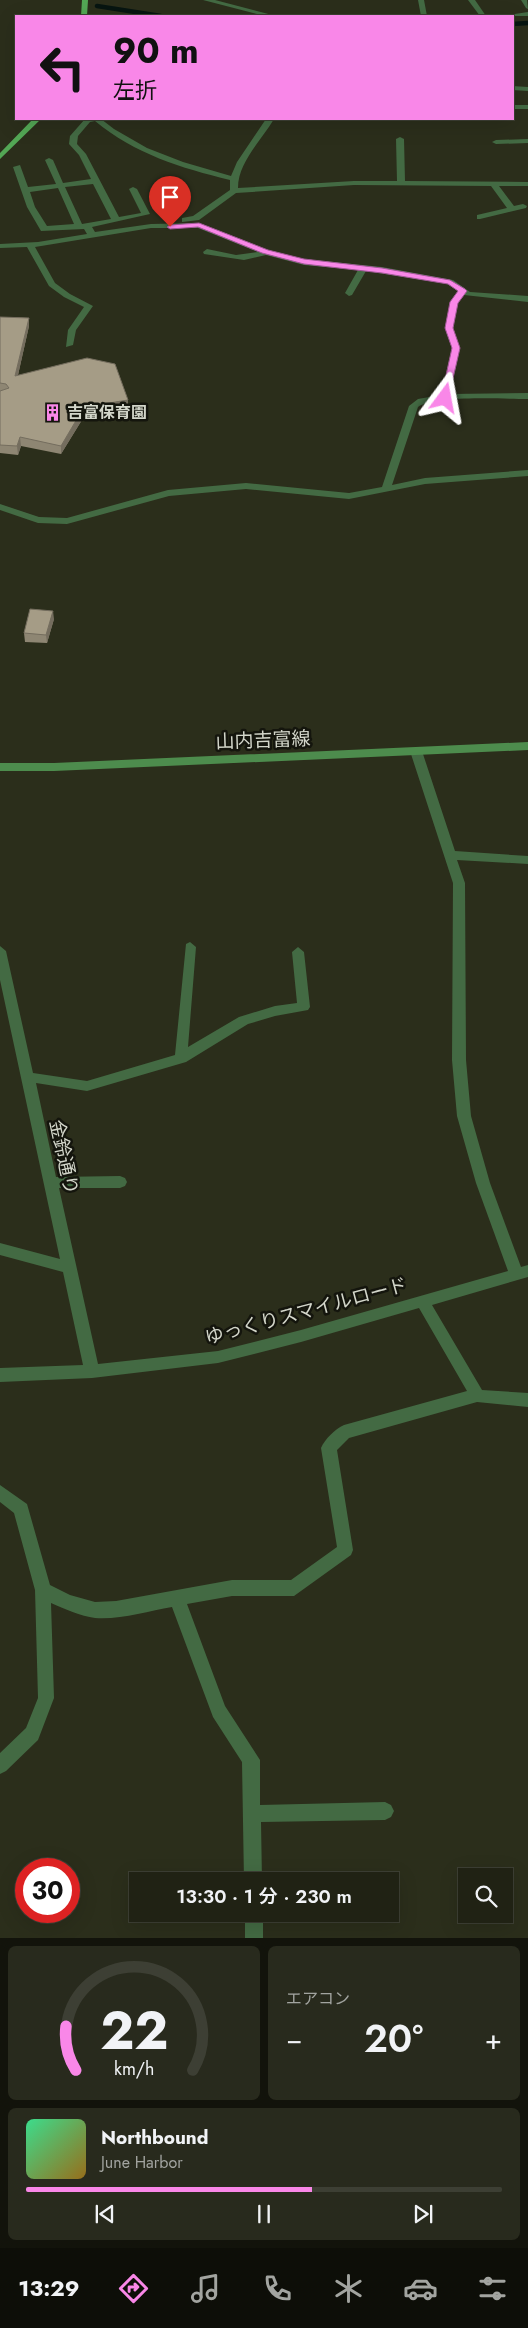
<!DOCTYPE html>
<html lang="ja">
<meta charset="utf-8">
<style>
body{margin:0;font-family:Jost,"Noto Sans JP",sans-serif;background:#282a1d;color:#f1f3f6;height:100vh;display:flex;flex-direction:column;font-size:19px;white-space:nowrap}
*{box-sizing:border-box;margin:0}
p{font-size:16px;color:#a2a4a0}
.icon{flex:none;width:28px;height:28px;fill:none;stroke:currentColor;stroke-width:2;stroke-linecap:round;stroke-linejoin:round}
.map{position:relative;height:1938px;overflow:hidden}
.panel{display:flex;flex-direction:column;gap:8px;padding:8px;background:#12130b;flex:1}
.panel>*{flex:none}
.hud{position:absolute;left:15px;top:15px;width:499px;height:105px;border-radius:0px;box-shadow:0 5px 20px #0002,0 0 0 1px #3d3f34;background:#f987e8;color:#111;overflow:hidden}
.controls{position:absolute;left:458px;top:1868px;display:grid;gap:10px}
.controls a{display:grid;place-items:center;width:55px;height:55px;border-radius:0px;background:#202214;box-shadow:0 5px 20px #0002,0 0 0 1px #3d3f34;font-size:25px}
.speed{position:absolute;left:15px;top:1858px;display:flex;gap:10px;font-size:25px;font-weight:700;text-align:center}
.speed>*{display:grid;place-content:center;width:65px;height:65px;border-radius:50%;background:#202214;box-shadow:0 5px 20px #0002,0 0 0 1px #3d3f34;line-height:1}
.speed .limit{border:8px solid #d22;background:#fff;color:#111}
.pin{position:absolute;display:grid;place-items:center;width:42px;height:42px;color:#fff;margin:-51px -21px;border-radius:50% 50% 50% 0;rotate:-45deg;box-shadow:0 0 5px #0007}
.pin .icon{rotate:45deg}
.me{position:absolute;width:55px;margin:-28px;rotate:13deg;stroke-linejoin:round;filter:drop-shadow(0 0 4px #0008)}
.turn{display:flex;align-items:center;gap:18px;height:105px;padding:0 15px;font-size:22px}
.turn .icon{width:65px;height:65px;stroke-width:2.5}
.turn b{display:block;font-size:35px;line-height:42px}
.big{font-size:38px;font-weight:600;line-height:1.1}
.panel .widget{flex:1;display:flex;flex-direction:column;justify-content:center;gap:8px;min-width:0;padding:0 18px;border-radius:8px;background:#282a1d}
.panel .dial{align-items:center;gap:0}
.dial svg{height:130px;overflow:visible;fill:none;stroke:#3d3f34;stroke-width:7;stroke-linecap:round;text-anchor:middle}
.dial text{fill:#f1f3f6;stroke:none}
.song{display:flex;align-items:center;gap:15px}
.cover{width:60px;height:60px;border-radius:8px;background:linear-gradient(135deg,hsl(150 70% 55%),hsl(40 70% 35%))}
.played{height:5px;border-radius:2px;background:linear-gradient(90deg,#f987e8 60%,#3d3f34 60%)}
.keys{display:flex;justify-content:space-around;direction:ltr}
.heat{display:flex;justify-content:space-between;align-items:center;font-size:28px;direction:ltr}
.panel .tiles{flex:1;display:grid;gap:8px;grid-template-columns:1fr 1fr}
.widget:last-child{grid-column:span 2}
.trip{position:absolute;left:129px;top:1872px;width:270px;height:50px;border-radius:0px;background:#202214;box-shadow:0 5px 20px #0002,0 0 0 1px #3d3f34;font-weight:600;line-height:50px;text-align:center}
.tabs{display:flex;height:80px;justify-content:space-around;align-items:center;background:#0d0e08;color:#a2a4a0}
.tabs .icon{width:35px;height:35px}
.tabs .current{color:#f987e8}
.tabs b{font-size:22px;color:#f1f3f6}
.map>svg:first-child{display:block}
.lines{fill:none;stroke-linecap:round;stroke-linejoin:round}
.stream{stroke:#071511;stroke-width:4.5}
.minor{fill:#436a43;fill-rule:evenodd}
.tertiary{fill:#436a43;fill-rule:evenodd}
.secondary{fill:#4d8c4d;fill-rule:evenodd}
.primary{fill:#53a755;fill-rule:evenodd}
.wall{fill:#8e8673}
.shaded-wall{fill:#746d5e}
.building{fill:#a59c86;stroke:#746d5e}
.route{fill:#f987e8;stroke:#a25897}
.labels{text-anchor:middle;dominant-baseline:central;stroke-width:5;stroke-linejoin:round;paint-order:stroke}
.far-poi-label{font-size:16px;font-weight:bold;fill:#d3d6ca;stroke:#14150d;text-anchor:start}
.street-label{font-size:19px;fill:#d3d6ca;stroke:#14150d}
</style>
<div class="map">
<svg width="528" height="1938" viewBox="0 0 528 1938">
<rect width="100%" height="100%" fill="#2b2e1b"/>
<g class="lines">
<!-- stream -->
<path class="stream" d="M 97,6 L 161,16
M 512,24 L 528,23"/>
<!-- minor -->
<path class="minor" d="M 203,0 L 215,0 L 276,16 L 265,16 Z
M 418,0 L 424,0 L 427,16 L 421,16 Z
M 468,0 L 475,0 L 486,16 L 480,16 Z
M 528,12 L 528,16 L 502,16 Z
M 512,86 L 528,87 L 528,91 L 512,90 Z
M 512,105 L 528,105 L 528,109 L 512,109 Z
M 85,119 L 101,119 L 114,129 L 147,148 L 183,162 L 231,176 L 237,162 L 266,119 L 274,119 C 261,141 238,162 238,188 L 354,181 L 397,181 L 396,139 L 400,137 L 404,139 L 405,181 L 528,182 L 528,186 L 499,186 L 514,206 L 523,204 L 527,206 L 526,208 L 480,219 L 477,219 L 477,215 L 507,208 L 491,186 L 354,185 L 236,193 L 199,220 L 182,222 L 182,218 L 193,216 L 230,190 L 230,180 C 181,168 135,154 95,121 L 90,122 L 78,136 L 77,144 L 86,154 L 119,217 L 141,213 L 129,189 L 133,187 L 137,189 L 150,214 L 92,227 L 95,232 L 151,224 L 199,223 L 268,250 L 304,259 L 382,267 L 453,280 L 470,292 L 528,296 L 528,302 L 464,295 L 458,303 L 453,328 L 460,348 L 450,394 L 528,393 L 528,399 C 504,399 436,395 418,407 L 392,485 L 425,478 L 528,470 L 528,476 L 425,484 L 349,499 L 246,489 L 169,496 L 67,524 L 38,523 L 0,510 L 0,504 L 39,517 L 67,518 L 168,490 L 246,483 L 349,493 L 382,487 L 409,406 L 418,399 L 441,395 L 452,348 L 445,328 L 450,303 L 458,291 L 447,284 L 366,271 L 352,295 L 349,296 L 345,293 L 358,270 L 304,265 L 266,255 L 244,260 L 204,254 L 203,252 L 207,249 L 236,255 L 258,252 L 198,228 L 151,228 L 35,247 L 55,283 L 70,294 L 93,306 L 76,330 L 73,345 L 66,347 L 68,330 L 84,307 L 64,297 L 49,286 L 27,247 L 0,248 L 0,244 L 38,242 L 87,234 L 84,229 L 41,231 L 27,207 L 13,167 L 20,165 L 28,187 L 56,184 L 45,160 L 49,158 L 53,160 L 63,183 L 91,179 L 79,155 L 69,144 L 70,136 ZM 93,184 L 111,219 L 82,224 L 65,187 ZM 58,188 L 74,224 L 47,226 L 35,207 L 30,192 Z
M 528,139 L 528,143 L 496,144 L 492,142 L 496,140 Z
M 416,747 L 422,751 L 455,851 L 528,856 L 528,864 L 457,860 L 465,883 L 466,1060 L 471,1116 L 490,1183 L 521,1267 L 528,1265 L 528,1277 L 432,1305 L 482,1390 L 528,1393 L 528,1407 L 477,1402 L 349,1438 L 337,1450 L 353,1550 L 351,1555 L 294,1596 L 232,1596 L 187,1604 L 225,1706 L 260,1760 L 260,1805 L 385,1802 L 391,1805 L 394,1811 L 391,1817 L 385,1820 L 261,1822 L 262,1881 L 244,1881 L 242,1762 L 213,1717 L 172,1607 C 148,1611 120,1620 95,1618 C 81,1616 64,1609 51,1603 L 54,1698 L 38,1740 L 6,1771 L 0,1774 L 0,1753 L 26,1728 L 38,1698 L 35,1590 L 14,1513 L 0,1502 L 0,1485 L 27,1504 L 50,1585 L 70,1595 L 95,1602 L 116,1601 L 232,1580 L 291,1580 L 337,1547 L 321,1448 C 325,1439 335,1429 344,1425 L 467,1391 L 419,1308 L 301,1342 L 218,1363 L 92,1378 L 0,1382 L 0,1368 L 83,1365 L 63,1272 L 0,1255 L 0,1243 L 60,1259 L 0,980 L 0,946 L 6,951 L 33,1073 L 87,1081 L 175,1055 L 186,944 L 190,942 L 196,947 L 188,1047 L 239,1017 L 275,1006 L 297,1003 L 292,952 L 298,947 L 304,952 L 310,1007 L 308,1010 L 275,1016 L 248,1024 L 186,1062 L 87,1091 L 36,1083 L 56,1177 L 120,1176 L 125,1178 L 127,1182 L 125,1186 L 120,1188 L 59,1188 L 98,1364 L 218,1351 L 301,1330 L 508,1271 L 476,1183 L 457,1116 L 452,1060 L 453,883 L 410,751 Z
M 245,1914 L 263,1914 L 263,1938 L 245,1938 Z"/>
<!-- tertiary -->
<path class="tertiary" d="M 521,0 L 527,0 L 528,9 L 526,8 Z"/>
<!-- secondary -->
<path class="secondary" d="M 528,742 L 528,750 L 54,771 L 0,771 L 0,763 L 54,763 Z"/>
<!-- primary -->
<path class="primary" d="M 82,0 L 88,0 L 87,16 L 81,16 Z
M 33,119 L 41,119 L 0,159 L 0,153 Z"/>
</g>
<!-- wall -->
<path class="wall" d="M 0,317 L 29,318 L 29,326 L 18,375 L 128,408 L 85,415 L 61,454 L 21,446 L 18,455 L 0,453 Z
M 54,619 L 47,643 L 25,642 L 24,633 Z"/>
<!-- shaded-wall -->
<path class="shaded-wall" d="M 29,318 L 29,326 L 16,384 L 15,376 Z
M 128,400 L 128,408 L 85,415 L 61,454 L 61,446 L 84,407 Z
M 20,437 L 21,446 L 18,455 L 17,446 Z
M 53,611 L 54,619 L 47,643 L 46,635 Z"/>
<!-- building -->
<path class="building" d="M 0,317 L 29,318 L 15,376 L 87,358 L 115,364 L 128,400 L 84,407 L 61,446 L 20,437 L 17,446 L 0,445 L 0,391 L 9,388 L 6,384 L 0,383 Z
M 30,609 L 53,611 L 46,635 L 24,633 Z"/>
<!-- route -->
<path class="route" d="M 199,223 L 268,250 L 304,259 L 382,268 L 450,280 L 465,289 L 467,291 L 458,303 L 453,328 L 460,348 L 448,400 L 441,398 L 452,348 L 445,328 L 450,302 L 458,291 L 448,284 L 382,273 L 304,264 L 262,253 L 198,227 L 170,229 L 167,227 L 170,225 Z"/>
<!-- icons -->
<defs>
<symbol id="building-bare" viewBox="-9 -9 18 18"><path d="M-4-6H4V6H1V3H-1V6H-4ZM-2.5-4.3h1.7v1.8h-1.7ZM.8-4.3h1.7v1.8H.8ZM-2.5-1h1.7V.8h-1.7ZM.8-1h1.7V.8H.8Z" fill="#f987e8" stroke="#14150d" stroke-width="2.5" paint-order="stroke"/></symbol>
</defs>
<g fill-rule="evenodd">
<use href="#building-bare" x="40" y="400" width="25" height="25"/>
</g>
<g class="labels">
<!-- far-poi labels -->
<g class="far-poi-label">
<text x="67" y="412">吉富保育園</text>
</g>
<!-- street labels -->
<g class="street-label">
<text transform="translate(263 740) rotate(-2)">山内吉富線</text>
<text transform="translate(64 1157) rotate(78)">金鈴通り</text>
<text transform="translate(306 1311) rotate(-15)">ゆっくりスマイルロード</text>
</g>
</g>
</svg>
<div class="controls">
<a><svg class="icon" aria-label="search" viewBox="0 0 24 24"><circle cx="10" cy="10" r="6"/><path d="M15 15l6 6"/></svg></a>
</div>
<div class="speed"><div class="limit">30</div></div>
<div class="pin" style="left:170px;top:227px;background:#d93025"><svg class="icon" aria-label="arrive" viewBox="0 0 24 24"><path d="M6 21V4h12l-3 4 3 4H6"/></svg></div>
<svg class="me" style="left:445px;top:398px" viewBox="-20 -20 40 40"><path d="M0-17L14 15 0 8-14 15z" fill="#f987e8" stroke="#fff" stroke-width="4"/></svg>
<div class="trip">13:30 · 1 分 · 230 m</div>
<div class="hud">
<div class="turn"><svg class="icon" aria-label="left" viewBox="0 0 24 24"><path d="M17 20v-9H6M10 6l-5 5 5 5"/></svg><div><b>90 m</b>左折</div></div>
</div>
</div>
<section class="panel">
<div class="tiles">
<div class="widget dial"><svg viewBox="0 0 100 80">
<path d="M14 69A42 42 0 1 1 86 69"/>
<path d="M14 69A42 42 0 0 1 8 42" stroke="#f987e8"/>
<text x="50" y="56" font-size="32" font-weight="700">22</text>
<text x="50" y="72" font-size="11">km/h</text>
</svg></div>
<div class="widget"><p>エアコン</p>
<div class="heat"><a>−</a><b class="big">20°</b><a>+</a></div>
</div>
<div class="widget">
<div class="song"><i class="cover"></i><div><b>Northbound</b><p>June Harbor</p></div></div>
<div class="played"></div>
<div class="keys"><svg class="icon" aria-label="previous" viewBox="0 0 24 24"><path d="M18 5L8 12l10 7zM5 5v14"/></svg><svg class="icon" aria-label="pause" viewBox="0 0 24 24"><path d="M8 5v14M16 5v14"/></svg><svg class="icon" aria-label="next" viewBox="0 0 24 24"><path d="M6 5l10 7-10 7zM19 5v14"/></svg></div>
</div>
</div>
</section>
<nav class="tabs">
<b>13:29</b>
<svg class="icon current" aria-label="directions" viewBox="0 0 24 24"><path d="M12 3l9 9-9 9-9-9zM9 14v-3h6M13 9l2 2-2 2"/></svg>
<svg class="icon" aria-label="music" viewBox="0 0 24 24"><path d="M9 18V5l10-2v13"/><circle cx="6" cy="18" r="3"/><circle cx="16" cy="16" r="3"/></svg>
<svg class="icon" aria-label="phone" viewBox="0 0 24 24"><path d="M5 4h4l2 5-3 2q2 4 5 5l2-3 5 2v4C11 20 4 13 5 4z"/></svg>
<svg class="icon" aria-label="climate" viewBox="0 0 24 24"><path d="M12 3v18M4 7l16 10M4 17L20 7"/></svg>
<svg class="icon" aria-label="car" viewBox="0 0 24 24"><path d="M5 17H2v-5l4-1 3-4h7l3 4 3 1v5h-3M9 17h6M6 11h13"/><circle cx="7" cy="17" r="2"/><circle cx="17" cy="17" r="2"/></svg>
<svg class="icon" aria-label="filters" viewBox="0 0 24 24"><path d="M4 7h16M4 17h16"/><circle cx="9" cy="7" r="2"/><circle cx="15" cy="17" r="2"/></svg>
</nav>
